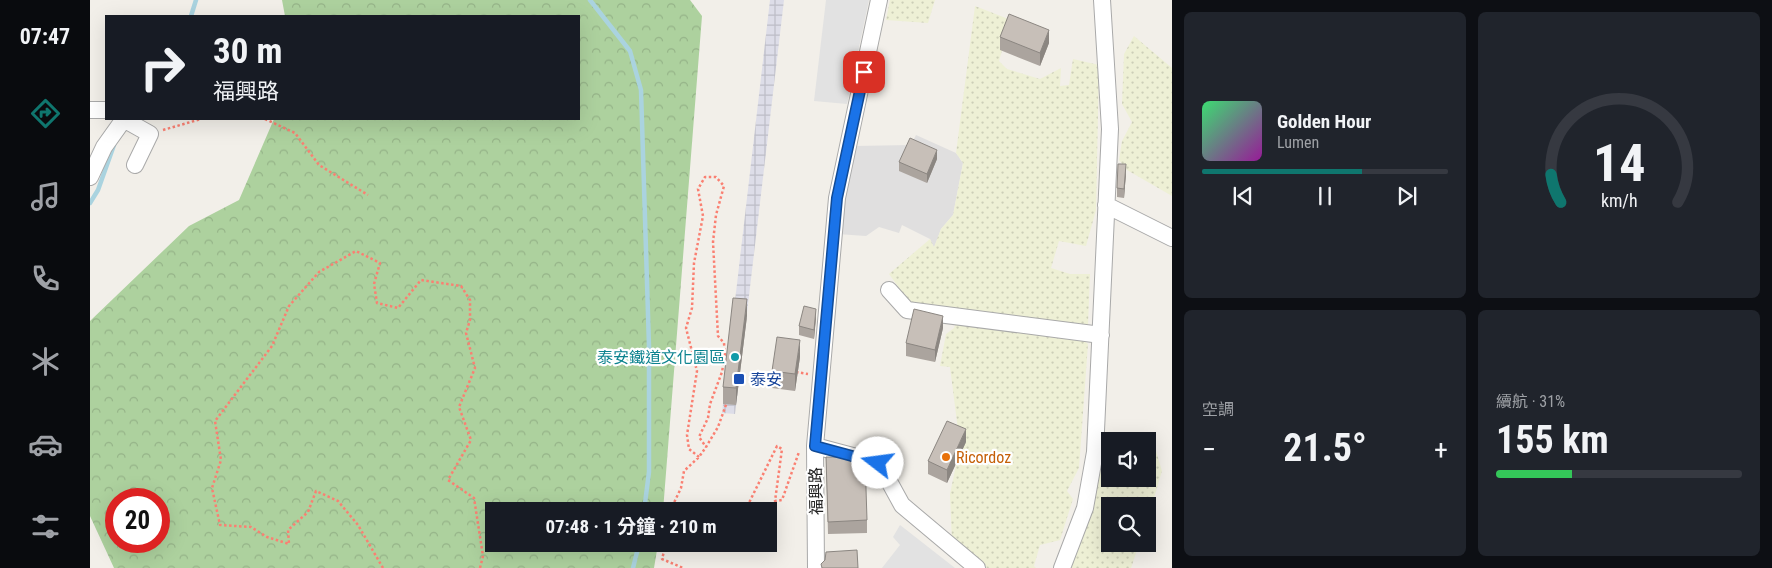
<!DOCTYPE html>
<html lang="zh-TW">
<meta charset="utf-8">
<style>
body{margin:0;font-family:"Roboto Condensed","Noto Sans TC",sans-serif;background:#20242c;color:#f1f3f6;height:100vh;display:flex;flex-direction:column;font-size:19px;white-space:nowrap}
*{box-sizing:border-box;margin:0}
p{font-size:16px;color:#9ea1a6}
.icon{flex:none;width:28px;height:28px;fill:none;stroke:currentColor;stroke-width:2;stroke-linecap:round;stroke-linejoin:round}
.map{position:relative;flex:1;overflow:hidden}
.sheet{display:flex;flex-direction:column;gap:12px;padding:12px;background:#0d0f14;width:600px}
.sheet>*{flex:none}
.banner{position:absolute;left:15px;top:15px;width:475px;height:105px;border-radius:0px;box-shadow:0 5px 20px #0002;background:#171b24;color:#f1f3f6;overflow:hidden}
.fabs{position:absolute;left:1011px;top:432px;display:grid;gap:10px}
.fabs a{display:grid;place-items:center;width:55px;height:55px;border-radius:0px;background:#171b24;box-shadow:0 5px 20px #0002;font-size:25px}
.speed{position:absolute;left:15px;top:488px;display:flex;gap:10px;font-size:25px;font-weight:700;text-align:center}
.speed>*{display:grid;place-content:center;width:65px;height:65px;border-radius:50%;background:#171b24;box-shadow:0 5px 20px #0002;line-height:1}
.speed .limit{border:8px solid #d22;background:#fff;color:#111}
.pin{position:absolute;display:grid;place-items:center;width:42px;height:42px;color:#fff;margin:-21px;border-radius:10px;box-shadow:0 2px 8px #0006}
.me{position:absolute;width:55px;margin:-28px;rotate:285deg;stroke-linejoin:round;filter:drop-shadow(0 0 4px #0008)}
.turn{display:flex;align-items:center;gap:18px;height:105px;padding:0 25px;font-size:22px}
.turn .icon{width:65px;height:65px;stroke-width:2.5}
.turn b{display:block;font-size:35px;line-height:42px}
.big{font-size:38px;font-weight:700;line-height:1.1}
.sheet .widget{flex:1;display:flex;flex-direction:column;justify-content:center;gap:8px;min-width:0;padding:0 18px;border-radius:8px;background:#20242c}
.sheet .dial{align-items:center;gap:0}
.dial svg{height:130px;overflow:visible;fill:none;stroke:#363941;stroke-width:7;stroke-linecap:round;text-anchor:middle}
.dial text{fill:#f1f3f6;stroke:none}
.song{display:flex;align-items:center;gap:15px}
.cover{width:60px;height:60px;border-radius:8px;background:linear-gradient(135deg,hsl(140 70% 55%),hsl(300 70% 35%))}
.played{height:5px;border-radius:2px;background:linear-gradient(90deg,#0f766e 65%,#363941 65%)}
.keys{display:flex;justify-content:space-around;direction:ltr}
.heat{display:flex;justify-content:space-between;align-items:center;font-size:28px;direction:ltr}
.charge{height:8px;border-radius:4px;background:linear-gradient(90deg,#34c759 31%,#363941 0)}
.sheet .tiles{flex:1;display:grid;gap:12px;grid-template-columns:repeat(2,1fr)}
.trip{position:absolute;left:395px;top:502px;width:292px;height:50px;border-radius:0px;background:#171b24;box-shadow:0 5px 20px #0002;font-weight:700;line-height:50px;text-align:center}
main{display:flex;flex:1;min-height:0}
.menu{display:flex;flex-direction:column;width:90px;justify-content:space-around;align-items:center;background:#090b0e;color:#9ea1a6}
.menu .icon{width:35px;height:35px}
.menu .active{color:#0f766e}
.menu b{font-size:22px;color:#f1f3f6}
.map>svg:first-child{display:block}
.residential{fill:#e0dfdf}
.farmland{fill:url(#farmland-dots)}
.forest{fill:url(#forest-crowns);fill-rule:evenodd}
.parking{fill:#e2e2e2}
.plaza{fill:url(#plaza-grid)}
.lines{fill:none;stroke-linecap:round;stroke-linejoin:round}
.stream{stroke:#aad3df;stroke-width:4.5}
.minor-casing{stroke:#a9a9a9;stroke-width:18}
.path{stroke:#fa8072;stroke-width:2.5;stroke-dasharray:2.5 2.5;stroke-linecap:butt}
.minor{stroke:#fff;stroke-width:16}
.wall{fill:#aba49e}
.shaded-wall{fill:#8b8681}
.building{fill:#c7bfb8;stroke:#8b8681}
.route-casing{stroke:#114b97;stroke-width:12}
.route{stroke:#1a73e8;stroke-width:9}
.culture-dot{fill:#0f9aa8;stroke:#fff;stroke-width:2}
.transit-dot{fill:#1a4fb4;stroke:#fff;stroke-width:2}
.food-dot{fill:#e8710a;stroke:#fff;stroke-width:2}
.labels{text-anchor:middle;dominant-baseline:central;stroke-width:4.5;stroke-linejoin:round;paint-order:stroke}
.culture-label{font-size:16px;fill:#0d838f;stroke:#fff;text-anchor:end}
.transit-label{font-size:16px;fill:#164399;stroke:#fff;text-anchor:start}
.food-label{font-size:16px;fill:#c56008;stroke:#fff;text-anchor:start}
.street-label{font-size:16px;fill:#222;stroke:#fff}
</style>
<main>
<nav class="menu">
<b>07:47</b>
<svg class="icon active" aria-label="directions" viewBox="0 0 24 24"><path d="M12 3l9 9-9 9-9-9zM9 14v-3h6M13 9l2 2-2 2"/></svg>
<svg class="icon" aria-label="music" viewBox="0 0 24 24"><path d="M9 18V5l10-2v13"/><circle cx="6" cy="18" r="3"/><circle cx="16" cy="16" r="3"/></svg>
<svg class="icon" aria-label="phone" viewBox="0 0 24 24"><path d="M5 4h4l2 5-3 2q2 4 5 5l2-3 5 2v4C11 20 4 13 5 4z"/></svg>
<svg class="icon" aria-label="climate" viewBox="0 0 24 24"><path d="M12 3v18M4 7l16 10M4 17L20 7"/></svg>
<svg class="icon" aria-label="car" viewBox="0 0 24 24"><path d="M5 17H2v-5l4-1 3-4h7l3 4 3 1v5h-3M9 17h6M6 11h13"/><circle cx="7" cy="17" r="2"/><circle cx="17" cy="17" r="2"/></svg>
<svg class="icon" aria-label="filters" viewBox="0 0 24 24"><path d="M4 7h16M4 17h16"/><circle cx="9" cy="7" r="2"/><circle cx="15" cy="17" r="2"/></svg>
</nav>
<div class="map">
<svg width="1082" height="568" viewBox="0 0 1082 568">
<defs>
<pattern id="farmland-dots" width="8" height="8" patternUnits="userSpaceOnUse" patternTransform="scale(1.25)"><rect width="8" height="8" fill="#eef0d5"/><path d="M2 2h.1M6 6h.1" fill="none" stroke="#ccceb7" stroke-width="1.8" stroke-linecap="round"/></pattern>
<pattern id="forest-crowns" width="20" height="18" patternUnits="userSpaceOnUse" patternTransform="scale(1.25)"><rect width="20" height="18" fill="#add19e"/><path d="M2 6a3 3 0 1 1 6 0M12 15a3 3 0 1 1 6 0" fill="none" stroke="#95b388"/></pattern>
<pattern id="plaza-grid" width="8" height="8" patternUnits="userSpaceOnUse" patternTransform="scale(1.25)"><rect width="8" height="8" fill="#dddde8"/><path d="M0 4h8M4 0v8" fill="none" stroke="#bdbdc7"/></pattern>
</defs>
<rect width="100%" height="100%" fill="#f2efe9"/>
<!-- residential -->
<path class="residential" d="M 826,135 L 866,153 L 873,163 L 863,215 L 851,229 L 844,248 L 840,239 L 812,225 L 809,233 L 789,227 L 776,236 L 747,234 L 764,146 L 821,145 Z"/>
<!-- farmland -->
<path class="farmland" d="M 800,0 L 845,0 L 838,23 L 796,20 Z
M 885,6 L 921,20 L 909,61 L 917,69 L 950,79 L 971,68 L 970,86 L 979,85 L 983,59 L 1009,65 L 1006,210 L 996,246 L 969,241 L 961,268 L 980,274 L 1000,274 L 998,325 L 990,327 L 820,303 L 799,274 L 840,239 L 844,247 L 851,229 L 863,215 L 873,163 L 866,153 Z
M 1044,36 L 1082,68 L 1082,196 L 1037,170 L 1029,160 L 1032,141 L 1042,122 L 1032,104 L 1034,54 Z
M 868,317 L 989,336 L 998,344 L 989,468 L 977,491 L 983,499 L 970,540 L 950,545 L 944,566 L 946,568 L 897,568 L 862,543 L 860,494 L 870,446 L 860,367 L 850,366 L 856,334 L 864,328 Z
M 1064,444 L 1072,471 L 1058,518 L 1058,506 L 1020,506 L 1020,544 L 1049,544 L 1041,568 L 970,568 L 1006,461 L 1020,455 L 1020,479 L 1058,479 L 1058,445 Z"/>
<!-- forest -->
<path class="forest" d="M 192,0 L 600,0 L 612,16 L 573,511 L 404,511 L 404,544 L 568,544 L 564,568 L 24,568 L 0,516 L 0,321 L 99,226 L 149,200 L 184,119 L 489,119 L 489,16 L 195,16 ZM 26,499 L 69,499 L 69,541 L 26,541 Z"/>
<!-- parking -->
<path class="parking" d="M 736,0 L 779,0 L 757,104 L 724,101 Z
M 810,525 L 865,568 L 792,568 L 810,545 L 803,537 Z"/>
<!-- plaza -->
<path class="plaza" d="M 680,0 L 694,0 L 645,414 L 632,413 Z"/>
<g class="lines">
<!-- stream -->
<path class="stream" d="M 500,0 L 540,51 L 551,90 L 559,346 L 559,472 L 554,511
M 101,16 L 106,0
M 0,203 L 8,190 L 24,145
M 543,568 L 549,544"/>
<defs>
<path id="minor" d="M 0,110 L 16,110
M 35,120 L 60,134 L 45,165
M 0,177 L 14,147 L 34,119
M 1016,205 L 1082,238
M 799,290 L 817,310 L 1011,335
M 725,446 L 789,463 L 812,505 L 887,568
M 726,568 L 725,446 L 747,198 L 789,0
M 972,568 L 995,508 L 1005,452 L 1020,129 L 1012,0"/>
</defs>
<!-- minor casing -->
<use href="#minor" class="minor-casing"/>
<!-- path -->
<path class="path" d="M 175,119 L 205,133 L 229,165 L 278,195
M 73,130 L 111,119
M 706,372 L 718,374
M 609,457 L 599,449 L 597,435 L 607,371 L 596,328 L 602,308 L 604,263 L 613,216 L 608,189 L 615,177 L 626,177 L 634,186 L 626,215 L 623,242 L 628,336 L 634,343 L 635,354 L 632,372 L 620,404 L 618,418 L 609,437 L 616,447
M 580,511 L 591,488 L 594,471 L 609,457 L 616,447 L 628,427 L 637,402
M 655,511 L 687,446 L 692,449 L 685,501 L 692,500 L 709,452
M 576,544 L 572,559 L 593,568
M 293,568 L 268,525 L 248,501 L 226,491 L 218,512 L 198,530 L 199,544 L 177,537 L 161,527 L 130,525 L 122,488 L 131,460 L 125,421 L 182,346 L 199,306 L 229,272 L 266,251 L 290,263 L 284,284 L 287,303 L 308,308 L 331,280 L 371,286 L 380,300 L 380,320 L 376,333 L 385,368 L 369,407 L 381,440 L 358,480 L 384,498 L 393,556 L 390,568"/>
<!-- minor -->
<use href="#minor" class="minor"/>
</g>
<!-- wall -->
<path class="wall" d="M 910,37 L 959,43 L 950,66 L 910,50 Z
M 847,159 L 837,183 L 809,171 L 809,162 Z
M 1036,173 L 1034,198 L 1027,197 L 1027,188 Z
M 657,316 L 646,405 L 633,404 L 633,387 Z
M 726,317 L 724,339 L 709,335 L 709,326 Z
M 853,328 L 845,362 L 816,356 L 816,343 Z
M 710,357 L 705,391 L 682,388 L 682,371 Z
M 876,442 L 857,483 L 838,474 L 838,461 Z
M 736,457 L 777,520 L 777,533 L 738,534 Z"/>
<!-- shaded-wall -->
<path class="shaded-wall" d="M 959,30 L 959,43 L 950,66 L 950,53 Z
M 847,150 L 847,159 L 837,183 L 837,174 Z
M 1036,164 L 1036,173 L 1034,198 L 1034,189 Z
M 657,299 L 657,316 L 646,405 L 646,388 Z
M 726,309 L 726,317 L 724,339 L 724,330 Z
M 853,316 L 853,328 L 845,362 L 845,350 Z
M 710,340 L 710,357 L 705,391 L 705,374 Z
M 876,429 L 876,442 L 857,483 L 857,470 Z"/>
<!-- building -->
<path class="building" d="M 919,14 L 959,30 L 950,53 L 910,37 Z
M 820,138 L 847,150 L 837,174 L 809,162 Z
M 1028,164 L 1036,164 L 1034,189 L 1027,188 Z
M 643,298 L 657,299 L 646,388 L 633,387 Z
M 714,306 L 726,309 L 724,330 L 709,326 Z
M 824,309 L 853,316 L 845,350 L 816,343 Z
M 687,337 L 710,340 L 705,374 L 682,371 Z
M 857,421 L 876,429 L 857,470 L 838,461 Z
M 736,457 L 775,457 L 777,520 L 738,522 Z
M 767,550 L 768,568 L 732,568 L 731,564 L 735,560 L 736,552 Z"/>
<g class="lines">
<defs>
<path id="route" d="M 774,72 L 747,198 L 725,446 L 788,463"/>
</defs>
<!-- route casing -->
<use href="#route" class="route-casing"/>
<!-- route -->
<use href="#route" class="route"/>
</g>
<!-- markers -->
<circle class="culture-dot" cx="645" cy="357" r="5"/>
<rect class="transit-dot" x="643" y="373" width="12" height="12" rx="2.5"/>
<circle class="food-dot" cx="856" cy="457" r="5"/>
<g class="labels">
<!-- culture labels -->
<g class="culture-label">
<text x="635" y="357">泰安鐵道文化園區</text>
</g>
<!-- transit labels -->
<g class="transit-label">
<text x="660" y="379">泰安</text>
</g>
<!-- food labels -->
<g class="food-label">
<text x="866" y="457">Ricordoz</text>
</g>
<!-- street labels -->
<g class="street-label">
<text transform="translate(726 491) rotate(-91)">福興路</text>
</g>
</g>
</svg>
<div class="fabs">
<a><svg class="icon" aria-label="sound" viewBox="0 0 24 24"><path d="M4 9h4l5-4v14l-5-4H4zM17 9q2 3 0 6"/></svg></a>
<a><svg class="icon" aria-label="search" viewBox="0 0 24 24"><circle cx="10" cy="10" r="6"/><path d="M15 15l6 6"/></svg></a>
</div>
<div class="speed"><div class="limit">20</div></div>
<div class="pin" style="left:774px;top:72px;background:#d93025"><svg class="icon" aria-label="arrive" viewBox="0 0 24 24"><path d="M6 21V4h12l-3 4 3 4H6"/></svg></div>
<svg class="me" style="left:788px;top:463px" viewBox="-20 -20 40 40"><circle r="19" fill="#fff"/><path d="M0-13L10 11 0 6-10 11z" fill="#1a73e8"/></svg>
<div class="trip">07:48 · 1 分鐘 · 210 m</div>
<div class="banner">
<div class="turn"><svg class="icon" aria-label="right" viewBox="0 0 24 24"><path d="M7 20v-9h11M14 6l5 5-5 5"/></svg><div><b>30 m</b>福興路</div></div>
</div>
</div>
<section class="sheet">
<div class="tiles">
<div class="widget">
<div class="song"><i class="cover"></i><div><b>Golden Hour</b><p>Lumen</p></div></div>
<div class="played"></div>
<div class="keys"><svg class="icon" aria-label="previous" viewBox="0 0 24 24"><path d="M18 5L8 12l10 7zM5 5v14"/></svg><svg class="icon" aria-label="pause" viewBox="0 0 24 24"><path d="M8 5v14M16 5v14"/></svg><svg class="icon" aria-label="next" viewBox="0 0 24 24"><path d="M6 5l10 7-10 7zM19 5v14"/></svg></div>
</div>
<div class="widget dial"><svg viewBox="0 0 100 80">
<path d="M14 69A42 42 0 1 1 86 69"/>
<path d="M14 69A42 42 0 0 1 8 52" stroke="#0f766e"/>
<text x="50" y="56" font-size="32" font-weight="700">14</text>
<text x="50" y="72" font-size="11">km/h</text>
</svg></div>
<div class="widget"><p>空調</p>
<div class="heat"><a>−</a><b class="big">21.5°</b><a>+</a></div>
</div>
<div class="widget"><p>續航 · 31%</p><b class="big">155 km</b><div class="charge"></div></div>
</div>
</section>
</main>
